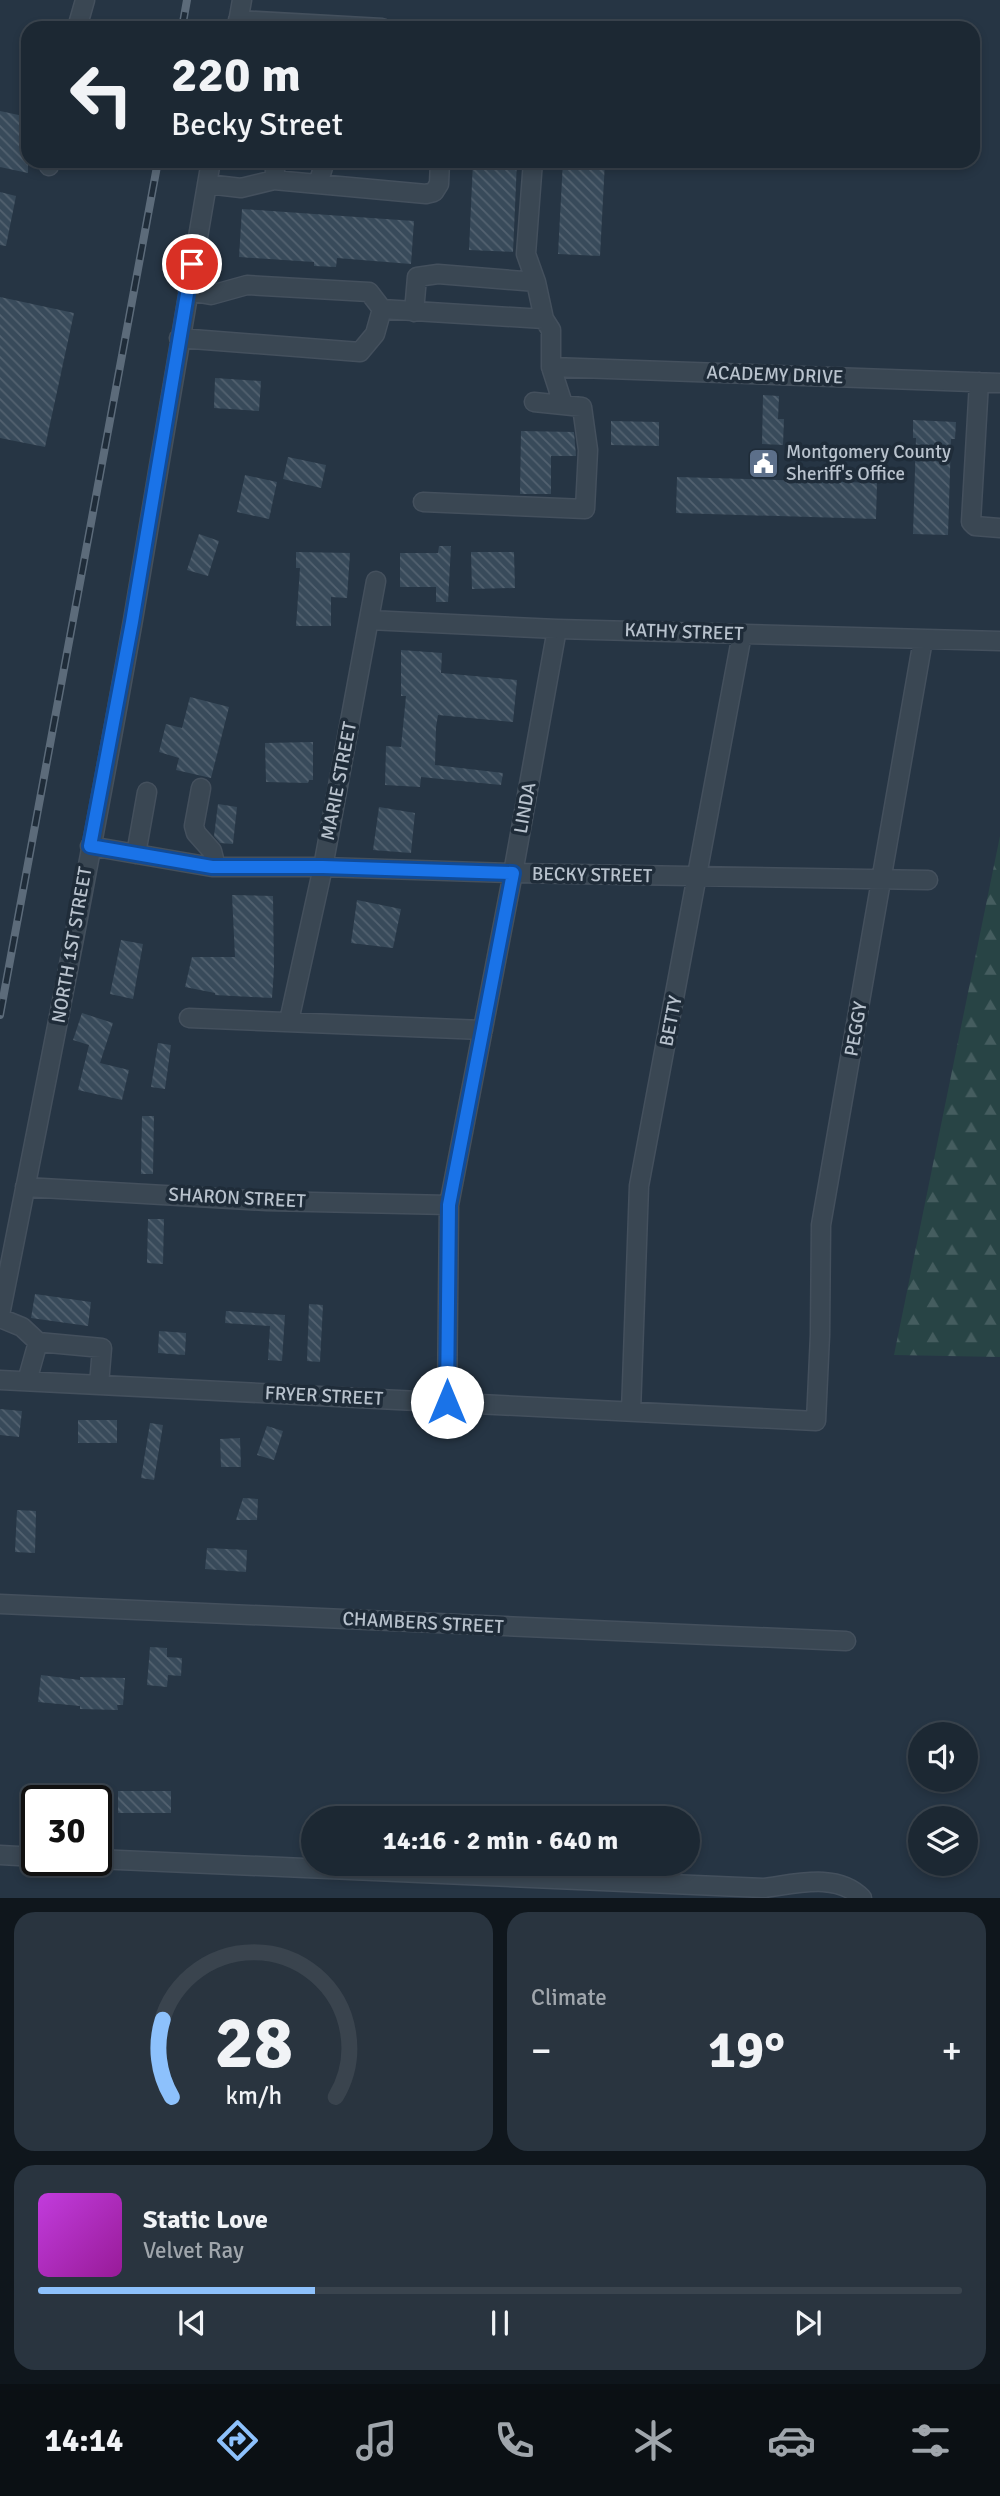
<!DOCTYPE html>
<meta charset="utf-8">
<style>
body{margin:0;font-family:Signika,sans-serif;background:#29343f;color:#f1f3f6;height:100vh;display:flex;flex-direction:column;font-size:26px;white-space:nowrap}
*{box-sizing:border-box;margin:0}
p{font-size:23px;color:#a0a6ac}
.icon{flex:none;width:38px;height:38px;fill:none;stroke:currentColor;stroke-width:2;stroke-linecap:round;stroke-linejoin:round}
.map{position:relative;height:1898px;overflow:hidden}
.panel{display:flex;flex-direction:column;gap:14px;padding:14px;background:#0f161c;flex:1}
.panel>*{flex:none}
.guide{position:absolute;left:21px;top:21px;width:959px;height:147px;border-radius:21px;box-shadow:0 4px 10px #0003,0 0 0 2px #3a444e;background:#1c2833;color:#f1f3f6;overflow:hidden}
.controls{position:absolute;left:908px;top:1722px;display:grid;gap:14px}
.controls a{display:grid;place-items:center;width:70px;height:70px;border-radius:50%;background:#1c2833;box-shadow:0 4px 10px #0003,0 0 0 2px #3a444e;font-size:35px}
.speed{position:absolute;left:21px;top:1785px;display:flex;gap:14px;font-size:35px;font-weight:700;text-align:center}
.speed>*{display:grid;place-content:center;width:91px;height:91px;border-radius:50%;background:#1c2833;box-shadow:0 4px 10px #0003,0 0 0 2px #3a444e;line-height:1}
.speed .limit{border:4px solid #111;border-radius:10px;background:#fff;color:#111}
.pin{position:absolute;display:grid;place-items:center;width:60px;height:60px;color:#fff;margin:-30px;border:4px solid #fff;border-radius:50%;box-shadow:0 2px 7px #0007}
.me{position:absolute;width:77px;margin:-38px;rotate:0deg;stroke-linejoin:round;filter:drop-shadow(0 0 5px #0008)}
.turn{display:flex;align-items:center;gap:24px;height:147px;padding:0 35px;font-size:32px}
.turn .icon{width:91px;height:91px;stroke-width:2.5}
.turn b{display:block;font-size:49px;line-height:60px}
.big{font-size:52px;font-weight:700;line-height:1.1}
.panel .widget{flex:1;display:flex;flex-direction:column;justify-content:center;gap:10px;min-width:0;padding:0 24px;border-radius:21px;background:#29343f}
.panel .dial{align-items:center;gap:0}
.dial svg{height:182px;overflow:visible;fill:none;stroke:#3a444e;stroke-width:7;stroke-linecap:round;text-anchor:middle}
.dial text{fill:#f1f3f6;stroke:none}
.song{display:flex;align-items:center;gap:21px}
.cover{width:84px;height:84px;border-radius:10px;background:linear-gradient(135deg,hsl(290 70% 55%),hsl(300 70% 35%))}
.played{height:7px;border-radius:4px;background:linear-gradient(90deg,#8dc1fc 30%,#3a444e 30%)}
.keys{display:flex;justify-content:space-around;direction:ltr}
.heat{display:flex;justify-content:space-between;align-items:center;font-size:38px;direction:ltr}
.panel .tiles{flex:1;display:grid;gap:14px;grid-template-columns:1fr 1fr}
.widget:last-child{grid-column:span 2}
.trip{position:absolute;left:301px;top:1806px;width:399px;height:70px;border-radius:35px;background:#1c2833;box-shadow:0 4px 10px #0003,0 0 0 2px #3a444e;font-weight:700;line-height:70px;text-align:center}
.menu{display:flex;height:112px;justify-content:space-around;align-items:center;background:#0b1014;color:#a0a6ac}
.menu .icon{width:49px;height:49px}
.menu .on{color:#8dc1fc}
.menu b{font-size:32px;color:#f1f3f6}
.map>svg:first-child{display:block}
.forest{fill:url(#forest-firs)}
.building{fill:url(#building-back-hatch)}
.lines{fill:none;stroke-linecap:round;stroke-linejoin:round}
.minor-casing{stroke:#44505d;stroke-width:21}
.minor{stroke:#3a4753;stroke-width:18}
.rail-casing{stroke:#5c6b7a;stroke-width:8}
.rail{stroke:#1f2c39;stroke-width:5;stroke-dasharray:16;stroke-linecap:butt}
.route-casing{stroke:#114b97;stroke-width:18}
.route{stroke:#1a73e8;stroke-width:12}
.labels{text-anchor:middle;dominant-baseline:central;stroke-width:7;stroke-linejoin:round;paint-order:stroke}
.street-label{font-size:19px;fill:#b8c2cd;stroke:#1f2c39}
.poi-label{font-size:19px;fill:#b8c2cd;stroke:#1f2c39;text-anchor:start}
</style>
<div class="map">
<svg width="1000" height="1898" viewBox="0 0 1000 1898">
<defs>
<pattern id="forest-firs" width="22" height="20" patternUnits="userSpaceOnUse" patternTransform="scale(1.75)"><rect width="22" height="20" fill="#284445"/><path d="M5 1l3.5 6h-7zM16 11l3.5 6h-7z" fill="#455d5f"/></pattern>
<pattern id="building-back-hatch" width="6" height="6" patternUnits="userSpaceOnUse" patternTransform="scale(1.75)"><rect width="6" height="6" fill="#384a5a"/><path d="M-1 5l2 2M0 0l6 6M5-1l2 2" fill="none" stroke="#536270"/></pattern>
</defs>
<rect width="100%" height="100%" fill="#263544"/>
<!-- forest -->
<path class="forest" d="M 1000,836 L 1000,1357 L 894,1355 Z"/>
<!-- building -->
<path class="building" d="M 0,111 L 28,117 L 28,173 L 0,167 Z
M 473,161 L 517,161 L 513,252 L 469,250 Z
M 563,161 L 605,161 L 600,256 L 558,254 Z
M 0,192 L 16,196 L 6,246 L 0,245 Z
M 242,209 L 414,221 L 411,264 L 337,258 L 336,267 L 314,266 L 314,262 L 239,257 Z
M 0,297 L 74,313 L 45,447 L 0,438 Z
M 215,378 L 261,381 L 259,411 L 214,408 Z
M 763,395 L 779,396 L 778,419 L 784,419 L 783,445 L 762,444 Z
M 913,420 L 956,422 L 955,439 L 951,439 L 948,535 L 913,534 L 916,438 L 913,438 Z
M 611,421 L 659,422 L 659,446 L 611,445 Z
M 521,431 L 574,432 L 576,456 L 551,456 L 551,494 L 520,494 Z
M 288,457 L 326,465 L 321,488 L 283,479 Z
M 245,475 L 277,482 L 269,519 L 237,512 Z
M 677,477 L 877,483 L 876,519 L 676,513 Z
M 199,534 L 219,541 L 208,576 L 187,570 Z
M 439,546 L 451,546 L 448,602 L 436,602 L 436,587 L 400,587 L 400,553 L 438,553 Z
M 296,552 L 350,553 L 347,598 L 331,597 L 331,626 L 296,626 L 300,568 L 296,568 Z
M 471,552 L 514,552 L 515,588 L 472,589 Z
M 401,650 L 442,653 L 441,673 L 517,680 L 513,722 L 438,715 L 436,727 L 435,765 L 503,773 L 501,785 L 421,777 L 420,787 L 385,785 L 386,746 L 401,747 L 406,696 L 401,696 Z
M 190,697 L 229,707 L 211,778 L 176,770 L 179,758 L 159,752 L 166,724 L 182,728 Z
M 313,742 L 313,780 L 309,780 L 308,783 L 266,782 L 265,743 Z
M 218,804 L 237,807 L 233,844 L 220,843 L 214,836 Z
M 379,807 L 415,813 L 411,853 L 373,850 Z
M 232,895 L 273,896 L 274,969 L 272,998 L 215,995 L 215,993 L 185,987 L 192,957 L 235,957 Z
M 357,900 L 401,909 L 393,948 L 351,943 Z
M 121,940 L 143,944 L 133,999 L 110,994 Z
M 82,1013 L 113,1023 L 100,1063 L 129,1070 L 122,1100 L 78,1090 L 89,1045 L 73,1040 Z
M 158,1043 L 171,1045 L 165,1089 L 151,1087 Z
M 142,1116 L 154,1116 L 153,1174 L 141,1174 Z
M 148,1219 L 164,1219 L 163,1264 L 147,1263 Z
M 35,1294 L 91,1302 L 88,1326 L 31,1318 Z
M 309,1304 L 323,1305 L 320,1362 L 307,1361 Z
M 226,1311 L 285,1315 L 282,1361 L 268,1360 L 270,1326 L 225,1323 Z
M 159,1331 L 186,1333 L 185,1355 L 158,1353 Z
M 0,1409 L 22,1411 L 19,1437 L 0,1435 Z
M 78,1420 L 117,1420 L 117,1443 L 78,1443 Z
M 150,1423 L 163,1425 L 154,1480 L 141,1478 Z
M 267,1426 L 283,1431 L 274,1460 L 257,1455 Z
M 240,1438 L 241,1467 L 221,1467 L 220,1439 Z
M 243,1498 L 258,1499 L 257,1520 L 236,1520 Z
M 17,1510 L 36,1511 L 35,1553 L 15,1552 Z
M 207,1548 L 247,1550 L 246,1572 L 205,1569 Z
M 150,1647 L 167,1648 L 167,1657 L 182,1658 L 181,1676 L 168,1675 L 167,1687 L 147,1685 Z
M 41,1675 L 80,1680 L 80,1677 L 125,1678 L 123,1705 L 117,1705 L 118,1710 L 80,1709 L 80,1706 L 38,1702 Z
M 46,1786 L 65,1786 L 65,1801 L 46,1801 Z
M 118,1791 L 171,1791 L 171,1813 L 118,1813 Z"/>
<g class="lines">
<defs>
<path id="minor" d="M 238,20 L 382,28
M 77,28 L 85,0
M 237,28 L 242,0
M 533,161 L 526,254 L 536,282 L 544,319 L 551,330 L 551,367 L 563,404
M 49,166 L 50,161
M 274,180 L 426,194 L 434,192 L 439,184 L 440,161
M 207,184 L 241,188 L 274,180 L 276,161
M 318,184 L 325,161
M 382,309 L 544,319
M 414,312 L 417,277 L 438,274 L 536,282
M 179,338 L 360,352 L 375,334 L 382,309 L 369,292 L 247,285 L 211,295 L 188,291
M 551,367 L 1000,383
M 979,382 L 971,522 L 975,526 L 1000,528
M 423,502 L 585,509 L 588,450 L 582,407 L 534,402
M 369,620 L 557,629 L 1000,641
M 201,788 L 194,826 L 196,833 L 212,851 L 216,867
M 90,846 L 212,867 L 323,867 L 513,873 L 928,880
M 136,854 L 147,792
M 189,1018 L 483,1030
M 289,1021 L 323,867 L 376,581
M 25,1187 L 267,1201 L 449,1205
M 0,1315 C 46,1084 92,852 133,620 C 159,467 184,314 211,161
M 0,1318 L 22,1327 L 38,1342 L 102,1348 L 99,1385
M 0,1380 L 816,1421 L 820,1335 L 821,1225 L 923,640
M 27,1381 L 38,1342
M 447,1402 L 449,1205 L 513,873 L 557,629
M 631,1412 L 639,1186 L 742,634
M 0,1604 L 846,1641
M 0,1855 L 37,1857
M 96,1859 L 764,1888 C 795,1884 837,1872 862,1898"/>
</defs>
<!-- minor casing -->
<use href="#minor" class="minor-casing"/>
<!-- minor -->
<use href="#minor" class="minor"/>
<defs>
<path id="rail" d="M 182,28 L 187,0
M 0,1015 L 158,161"/>
</defs>
<!-- rail casing -->
<use href="#rail" class="rail-casing"/>
<!-- rail -->
<use href="#rail" class="rail"/>
</g>
<g class="lines">
<defs>
<path id="route" d="M 192,264 L 132,622 L 90,846 L 212,867 L 323,867 L 513,873 L 449,1205 L 447,1402"/>
</defs>
<!-- route casing -->
<use href="#route" class="route-casing"/>
<!-- route -->
<use href="#route" class="route"/>
</g>
<!-- icons -->
<defs>
<symbol id="civic-square" viewBox="-11 -11 22 22"><rect x="-9" y="-9" width="18" height="18" rx="4" fill="#5c6f8a" stroke="#1f2c39"/><path d="M-.6-6.5H3V-4.5H.6V-3L4-1V1h2V6H-6V1h2V-1L-.6-3ZM-1.2 2.5V6h2.4V2.5Z" fill="#fff"/></symbol>
</defs>
<g fill-rule="evenodd">
<use href="#civic-square" x="746" y="446" width="35" height="35"/>
</g>
<g class="labels">
<!-- street labels -->
<g class="street-label">
<text transform="translate(775 375) rotate(2)">ACADEMY DRIVE</text>
<text transform="translate(684 632) rotate(2)">KATHY STREET</text>
<text transform="translate(339 781) rotate(-79)">MARIE STREET</text>
<text transform="translate(525 808) rotate(-80)">LINDA</text>
<text transform="translate(592 875) rotate(1)">BECKY STREET</text>
<text transform="translate(72 945) rotate(-80)">NORTH 1ST STREET</text>
<text transform="translate(671 1021) rotate(-79)">BETTY</text>
<text transform="translate(856 1029) rotate(-80)">PEGGY</text>
<text transform="translate(237 1198) rotate(3)">SHARON STREET</text>
<text transform="translate(324 1396) rotate(3)">FRYER STREET</text>
<text transform="translate(423 1623) rotate(3)">CHAMBERS STREET</text>
</g>
<!-- poi labels -->
<g class="poi-label">
<text x="786" y="452">Montgomery County<tspan x="786" dy="22">Sheriff's Office</tspan></text>
</g>
</g>
</svg>
<div class="controls">
<a><svg class="icon" aria-label="sound" viewBox="0 0 24 24"><path d="M4 9h4l5-4v14l-5-4H4zM17 9q2 3 0 6"/></svg></a>
<a><svg class="icon" aria-label="layers" viewBox="0 0 24 24"><path d="M12 4l9 5-9 5-9-5zM3 14l9 5 9-5"/></svg></a>
</div>
<div class="speed"><div class="limit">30</div></div>
<div class="pin" style="left:192px;top:264px;background:#d93025"><svg class="icon" aria-label="arrive" viewBox="0 0 24 24"><path d="M6 21V4h12l-3 4 3 4H6"/></svg></div>
<svg class="me" style="left:447px;top:1402px" viewBox="-20 -20 40 40"><circle r="19" fill="#fff"/><path d="M0-13L10 11 0 6-10 11z" fill="#1a73e8"/></svg>
<div class="trip">14:16 · 2 min · 640 m</div>
<div class="guide">
<div class="turn"><svg class="icon" aria-label="left" viewBox="0 0 24 24"><path d="M17 20v-9H6M10 6l-5 5 5 5"/></svg><div><b>220 m</b>Becky Street</div></div>
</div>
</div>
<section class="panel">
<div class="tiles">
<div class="widget dial"><svg viewBox="0 0 100 80">
<path d="M14 69A42 42 0 1 1 86 69"/>
<path d="M14 69A42 42 0 0 1 10 35" stroke="#8dc1fc"/>
<text x="50" y="56" font-size="32" font-weight="700">28</text>
<text x="50" y="72" font-size="11">km/h</text>
</svg></div>
<div class="widget"><p>Climate</p>
<div class="heat"><a>−</a><b class="big">19°</b><a>+</a></div>
</div>
<div class="widget">
<div class="song"><i class="cover"></i><div><b>Static Love</b><p>Velvet Ray</p></div></div>
<div class="played"></div>
<div class="keys"><svg class="icon" aria-label="previous" viewBox="0 0 24 24"><path d="M18 5L8 12l10 7zM5 5v14"/></svg><svg class="icon" aria-label="pause" viewBox="0 0 24 24"><path d="M8 5v14M16 5v14"/></svg><svg class="icon" aria-label="next" viewBox="0 0 24 24"><path d="M6 5l10 7-10 7zM19 5v14"/></svg></div>
</div>
</div>
</section>
<nav class="menu">
<b>14:14</b>
<svg class="icon on" aria-label="directions" viewBox="0 0 24 24"><path d="M12 3l9 9-9 9-9-9zM9 14v-3h6M13 9l2 2-2 2"/></svg>
<svg class="icon" aria-label="music" viewBox="0 0 24 24"><path d="M9 18V5l10-2v13"/><circle cx="6" cy="18" r="3"/><circle cx="16" cy="16" r="3"/></svg>
<svg class="icon" aria-label="phone" viewBox="0 0 24 24"><path d="M5 4h4l2 5-3 2q2 4 5 5l2-3 5 2v4C11 20 4 13 5 4z"/></svg>
<svg class="icon" aria-label="climate" viewBox="0 0 24 24"><path d="M12 3v18M4 7l16 10M4 17L20 7"/></svg>
<svg class="icon" aria-label="car" viewBox="0 0 24 24"><path d="M5 17H2v-5l4-1 3-4h7l3 4 3 1v5h-3M9 17h6M6 11h13"/><circle cx="7" cy="17" r="2"/><circle cx="17" cy="17" r="2"/></svg>
<svg class="icon" aria-label="filters" viewBox="0 0 24 24"><path d="M4 7h16M4 17h16"/><circle cx="9" cy="7" r="2"/><circle cx="15" cy="17" r="2"/></svg>
</nav>
